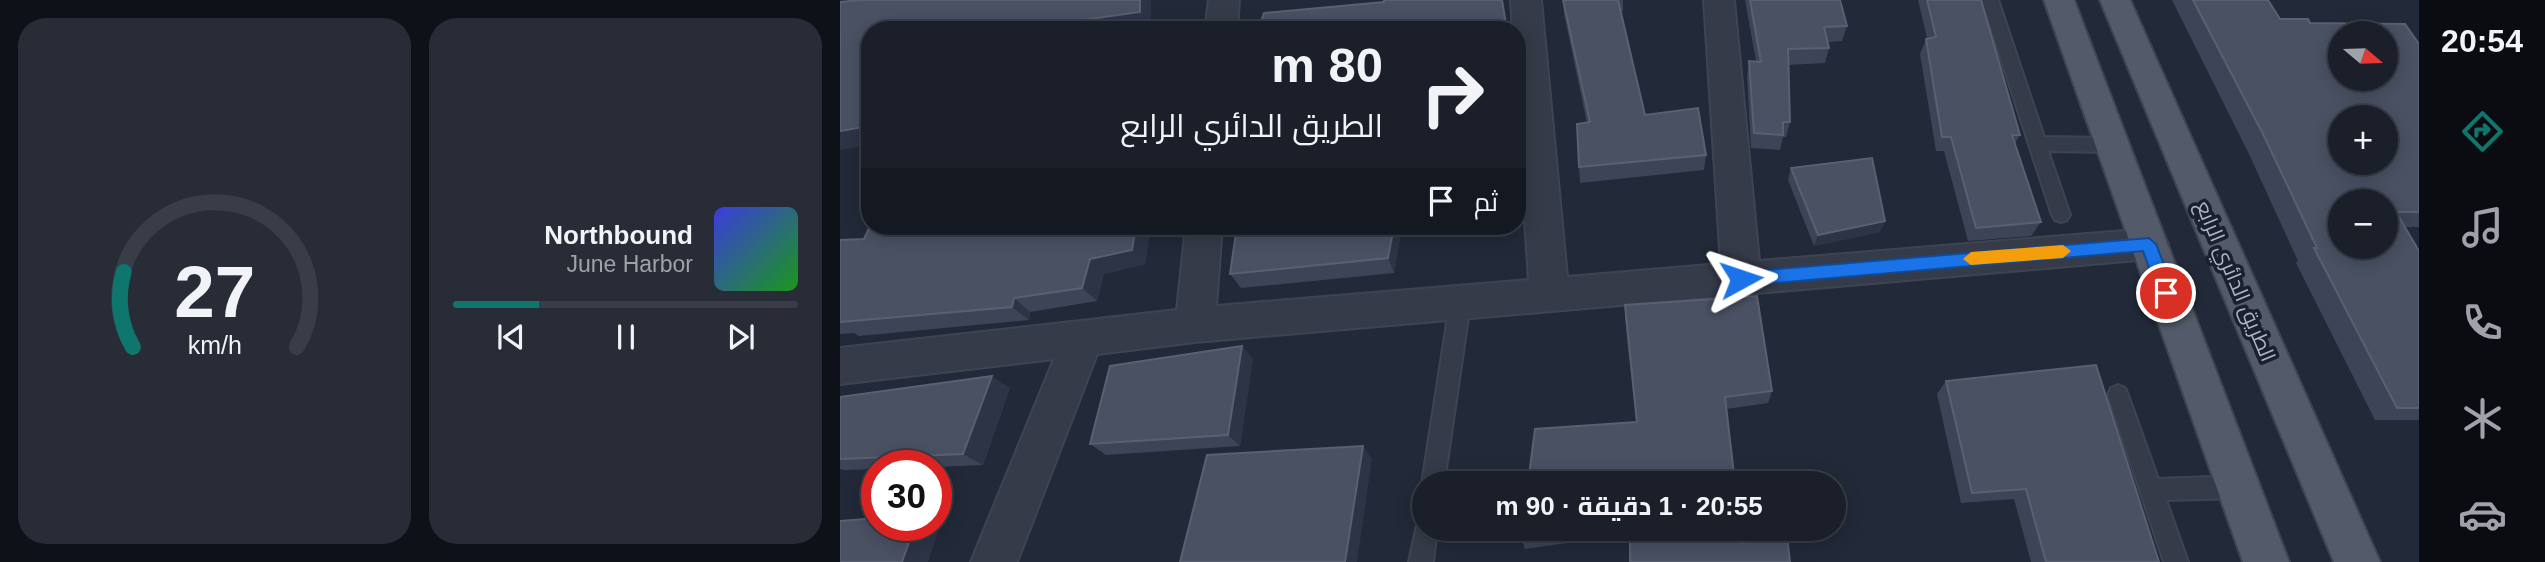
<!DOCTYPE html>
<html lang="ar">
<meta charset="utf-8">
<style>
body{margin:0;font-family:Helvetica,Cairo,sans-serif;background:#272c36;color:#f1f3f6;direction:rtl;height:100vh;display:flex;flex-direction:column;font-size:26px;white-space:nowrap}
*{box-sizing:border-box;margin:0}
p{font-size:23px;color:#9fa2a8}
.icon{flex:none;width:38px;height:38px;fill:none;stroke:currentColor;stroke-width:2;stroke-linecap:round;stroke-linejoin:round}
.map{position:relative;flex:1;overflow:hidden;direction:ltr}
.drawer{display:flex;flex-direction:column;gap:18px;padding:18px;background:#0e1117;width:840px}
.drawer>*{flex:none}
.guide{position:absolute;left:21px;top:21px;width:665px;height:214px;border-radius:28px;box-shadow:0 4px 18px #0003,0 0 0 2px #383d47;direction:rtl;background:#1a1f2a;color:#f1f3f6;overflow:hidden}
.needle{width:46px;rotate:109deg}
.fabs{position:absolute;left:1488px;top:21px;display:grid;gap:14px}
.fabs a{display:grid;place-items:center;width:70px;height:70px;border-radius:50%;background:#1a1f2a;box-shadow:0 4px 18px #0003,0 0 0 2px #383d47;font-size:35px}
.speed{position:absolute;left:21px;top:450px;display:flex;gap:14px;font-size:35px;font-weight:700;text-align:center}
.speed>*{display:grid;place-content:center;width:91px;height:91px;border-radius:50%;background:#1a1f2a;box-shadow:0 4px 18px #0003,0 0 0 2px #383d47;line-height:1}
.speed .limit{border:10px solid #d22;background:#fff;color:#111}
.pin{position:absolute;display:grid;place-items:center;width:60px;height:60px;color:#fff;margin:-30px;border:4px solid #fff;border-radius:50%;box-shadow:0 2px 7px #0007}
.me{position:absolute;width:77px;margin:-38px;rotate:85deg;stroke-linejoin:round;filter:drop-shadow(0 0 5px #0008)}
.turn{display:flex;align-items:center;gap:24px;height:147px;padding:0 28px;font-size:32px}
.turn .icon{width:91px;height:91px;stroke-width:2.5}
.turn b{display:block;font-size:49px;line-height:60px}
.then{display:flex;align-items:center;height:66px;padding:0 28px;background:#0003;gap:14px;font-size:26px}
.drawer .tile{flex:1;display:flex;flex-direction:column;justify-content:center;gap:10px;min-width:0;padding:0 24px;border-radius:28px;background:#272c36}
.drawer .dial{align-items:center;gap:0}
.dial svg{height:182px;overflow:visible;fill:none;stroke:#383d47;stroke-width:7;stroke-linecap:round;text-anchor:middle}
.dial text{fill:#f1f3f6;stroke:none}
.song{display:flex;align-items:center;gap:21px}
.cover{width:84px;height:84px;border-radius:10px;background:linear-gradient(135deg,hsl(240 70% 55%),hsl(120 70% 35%))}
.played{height:7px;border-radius:4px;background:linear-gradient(90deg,#0f766e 25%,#383d47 25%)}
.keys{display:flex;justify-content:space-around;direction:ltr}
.drawer .tiles{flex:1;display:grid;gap:18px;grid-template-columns:repeat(2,1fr)}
.trip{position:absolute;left:572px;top:471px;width:434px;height:70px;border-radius:35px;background:#1a1f2a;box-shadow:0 4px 18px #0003,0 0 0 2px #383d47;font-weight:700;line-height:70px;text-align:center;direction:rtl}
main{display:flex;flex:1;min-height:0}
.menu{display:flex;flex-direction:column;width:126px;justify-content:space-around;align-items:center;background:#0a0c11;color:#9fa2a8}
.menu .icon{width:49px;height:49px}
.menu .active{color:#0f766e}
.menu b{font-size:32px;color:#f1f3f6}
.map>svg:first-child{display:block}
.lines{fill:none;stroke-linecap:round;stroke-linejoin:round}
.service-casing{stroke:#3e4452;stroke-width:4}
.minor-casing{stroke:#3e4452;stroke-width:4}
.primary-casing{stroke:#3e4452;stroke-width:4}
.service{fill:#353b48;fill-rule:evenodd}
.minor{fill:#353b48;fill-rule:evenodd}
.primary{fill:#535a69;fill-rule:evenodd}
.wall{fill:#3d4457}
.shaded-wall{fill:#2d3446}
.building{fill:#495163;stroke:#596072;stroke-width:2;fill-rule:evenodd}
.route{fill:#1a73e8;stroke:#114b97;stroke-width:2}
.slow{fill:#f59e0b}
.labels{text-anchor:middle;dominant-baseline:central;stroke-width:7;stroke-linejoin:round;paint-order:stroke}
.street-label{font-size:21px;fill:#b0b5c5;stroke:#1a202d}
</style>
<main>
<nav class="menu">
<b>20:54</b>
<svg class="icon active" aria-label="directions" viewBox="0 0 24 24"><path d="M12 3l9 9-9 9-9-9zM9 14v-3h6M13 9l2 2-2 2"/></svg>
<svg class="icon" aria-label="music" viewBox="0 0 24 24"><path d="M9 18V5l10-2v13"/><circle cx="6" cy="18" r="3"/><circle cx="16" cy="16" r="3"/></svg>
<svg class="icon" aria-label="phone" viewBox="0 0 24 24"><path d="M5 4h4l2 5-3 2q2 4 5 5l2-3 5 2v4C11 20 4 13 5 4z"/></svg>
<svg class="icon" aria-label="climate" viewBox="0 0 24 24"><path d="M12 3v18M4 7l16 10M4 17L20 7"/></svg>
<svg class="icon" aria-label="car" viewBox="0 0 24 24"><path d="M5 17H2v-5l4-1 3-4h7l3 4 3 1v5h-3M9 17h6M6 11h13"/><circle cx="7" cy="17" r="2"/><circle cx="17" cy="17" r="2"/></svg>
</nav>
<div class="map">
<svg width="1579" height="562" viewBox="0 0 1579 562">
<rect width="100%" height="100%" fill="#222938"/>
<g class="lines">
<defs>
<path id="service" d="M 1142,0 L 1158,0 L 1204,137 L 1273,138 L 1279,140 L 1282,145 L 1279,150 L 1273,152 L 1208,151 L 1230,215 L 1227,220 L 1221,222 L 1215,220 L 1212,215 Z
M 620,296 L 627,298 L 630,304 L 604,483 L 584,483 L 584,489 L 582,483 L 610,304 L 613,298 Z
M 1278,385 L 1285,388 L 1288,395 L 1318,479 L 1398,476 L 1406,479 L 1409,487 L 1406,495 L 1398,498 L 1326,500 L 1348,562 L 1324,562 L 1268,395 L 1271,388 Z
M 584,517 L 584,528 L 597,528 L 593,562 L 569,562 L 578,520 Z"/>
<path id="minor" d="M 369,0 L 399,0 L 397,30 L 365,30 Z
M 671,0 L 701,0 L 727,277 L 881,264 L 864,0 L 894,0 L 919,261 L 1309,229 L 1322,233 L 1328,244 L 1322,255 L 1309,259 L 355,342 L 257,354 L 177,562 L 131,562 L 214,359 L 0,384 L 0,348 L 337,310 L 346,226 L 382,226 L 376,306 L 689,280 L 677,103 L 677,30 L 673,30 Z"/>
<path id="primary" d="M 1204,0 L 1234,0 L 1449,562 L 1403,562 Z
M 1260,0 L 1290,0 L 1540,562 L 1494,562 Z"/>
</defs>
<!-- service casing -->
<use href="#service" class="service-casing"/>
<!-- minor casing -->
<use href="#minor" class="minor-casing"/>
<!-- primary casing -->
<use href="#primary" class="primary-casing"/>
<!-- service -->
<use href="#service" class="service"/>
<!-- minor -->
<use href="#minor" class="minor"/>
<!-- primary -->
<use href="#primary" class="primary"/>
</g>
<!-- wall -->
<path class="wall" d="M 723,0 L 783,0 L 783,11 L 780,11 L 805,115 L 866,155 L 864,170 L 740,183 L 739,167 L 747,123 L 724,14 Z
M 905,0 L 1000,0 L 1007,26 L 1002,41 L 988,42 L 989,48 L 985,63 L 948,65 L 950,122 L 946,137 L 943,137 L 940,150 L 911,148 L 907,76 L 909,61 L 916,61 Z
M 1078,0 L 1141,0 L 1180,135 L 1175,143 L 1201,222 L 1191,236 L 1128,241 L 1104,151 L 1096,151 L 1080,54 L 1086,39 L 1087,38 Z
M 1332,0 L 1428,0 L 1440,19 L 1470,23 L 1579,44 L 1579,227 L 1565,227 L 1579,251 L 1579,420 L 1535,420 L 1456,263 L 1458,261 L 1408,152 Z
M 677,161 L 680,188 L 677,188 Z
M 951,168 L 1045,221 L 1040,232 L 974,246 L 948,180 Z
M 562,226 L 554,273 L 401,288 L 390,274 Z
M 204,232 L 309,237 L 305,264 L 264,274 L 257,301 L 190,312 L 189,320 L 19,336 L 14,333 L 0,334 L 0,240 Z
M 785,305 L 932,391 L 928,403 L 796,422 L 785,319 Z
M 413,359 L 400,446 L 266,455 L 250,444 Z
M 1106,381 L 1319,562 L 1191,562 L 1174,499 L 1121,503 L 1097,394 Z
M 170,388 L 143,465 L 96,467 L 96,466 L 37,466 L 37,469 L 4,470 L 0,469 L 0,397 Z
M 683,528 L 900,528 L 902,543 L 790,534 L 685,549 L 682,540 Z"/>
<!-- shaded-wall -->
<path class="shaded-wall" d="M 300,0 L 311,0 L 311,29 L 172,30 Z
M 30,126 L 30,145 L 0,150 L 0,131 Z
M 1045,221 L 1040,232 L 974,246 L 978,235 Z
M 187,226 L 206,226 L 200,249 L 184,234 Z
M 296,226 L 300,226 L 309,237 L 305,264 L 264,274 L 257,301 L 242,288 L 250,259 Z
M 554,226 L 562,226 L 554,273 L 548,258 Z
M 174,298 L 190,312 L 189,320 L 172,307 Z
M 402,346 L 413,359 L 400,446 L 388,435 Z
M 152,376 L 170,388 L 143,465 L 123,454 Z
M 523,446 L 532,459 L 517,562 L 505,562 Z
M 96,521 L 101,523 L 88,562 L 62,562 L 75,525 L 96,525 Z"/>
<!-- building -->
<path class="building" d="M 20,0 L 300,0 L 300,12 L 172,30 L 30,30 L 30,126 L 0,131 L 0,2 Z
M 544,0 L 662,0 L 667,30 L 418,30 L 424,13 L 544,2 Z
M 723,0 L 778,0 L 805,115 L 858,108 L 866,155 L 739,167 L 737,124 L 750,122 Z
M 910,0 L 1000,0 L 1007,26 L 984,27 L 989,48 L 948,49 L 950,122 L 943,122 L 943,135 L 914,133 L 909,61 L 921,62 Z
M 1087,0 L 1141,0 L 1180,135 L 1172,135 L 1201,222 L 1136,228 L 1111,137 L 1102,137 L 1086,39 L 1096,37 Z
M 1353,0 L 1428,0 L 1440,19 L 1468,19 L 1470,23 L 1565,24 L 1579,44 L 1579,212 L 1556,212 L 1579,251 L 1579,408 L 1557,408 L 1474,248 L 1477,248 L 1424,136 ZM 1500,33 L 1545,33 L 1545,79 L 1500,79 ZM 1500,117 L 1545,117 L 1545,163 L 1500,163 ZM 1500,201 L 1545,201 L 1545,247 L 1500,247 Z
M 1032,158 L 1045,221 L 978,235 L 951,168 Z
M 30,226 L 187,226 L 184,234 L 261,226 L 296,226 L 292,250 L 250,259 L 242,288 L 174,298 L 172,307 L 0,322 L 0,240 L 24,239 Z
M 397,226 L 554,226 L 548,258 L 390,274 Z
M 917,296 L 932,391 L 885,397 L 895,483 L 688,483 L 695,429 L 797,422 L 785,305 Z
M 402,346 L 388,435 L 250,444 L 270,366 Z
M 1256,365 L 1319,562 L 1206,562 L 1186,489 L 1132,493 L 1106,381 Z
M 152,376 L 123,454 L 0,459 L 0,397 Z
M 523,446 L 505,562 L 340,562 L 367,455 Z
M 37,518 L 37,525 L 75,525 L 62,562 L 0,562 L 0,521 Z
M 683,528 L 763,528 L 682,540 Z
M 790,528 L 900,528 L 902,543 L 947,537 L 950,562 L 790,562 Z"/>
<!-- route -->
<path class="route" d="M 1309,238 L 1316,244 L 1335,293 L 1332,298 L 1321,298 L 1318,293 L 1303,251 L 901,286 L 895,284 L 893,279 L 895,274 L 901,272 Z"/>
<!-- slow -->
<path class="slow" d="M 1223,245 L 1231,251 L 1223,258 L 1131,265 L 1123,259 L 1131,252 Z"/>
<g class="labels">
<!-- street labels -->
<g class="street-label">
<text transform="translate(1396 281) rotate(67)">الطريق الدائري الرابع</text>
</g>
</g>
</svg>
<div class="fabs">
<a><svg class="needle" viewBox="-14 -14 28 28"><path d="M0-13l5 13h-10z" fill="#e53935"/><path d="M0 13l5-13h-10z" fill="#9fa2a8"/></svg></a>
<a>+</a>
<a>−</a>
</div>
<div class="speed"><div class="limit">30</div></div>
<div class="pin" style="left:1326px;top:293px;background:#d93025"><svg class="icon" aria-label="arrive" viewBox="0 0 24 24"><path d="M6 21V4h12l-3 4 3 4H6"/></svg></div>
<svg class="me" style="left:901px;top:279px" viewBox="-20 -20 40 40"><path d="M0-17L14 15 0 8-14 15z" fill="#1a73e8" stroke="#fff" stroke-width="4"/></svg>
<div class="trip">20:55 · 1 دقيقة · 90 m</div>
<div class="guide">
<div class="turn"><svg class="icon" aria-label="right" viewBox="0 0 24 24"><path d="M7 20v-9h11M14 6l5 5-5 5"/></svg><div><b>80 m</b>الطريق الدائري الرابع</div></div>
<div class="then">ثم<svg class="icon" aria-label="arrive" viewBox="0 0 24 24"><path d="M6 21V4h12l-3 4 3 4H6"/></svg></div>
</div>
</div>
<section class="drawer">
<div class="tiles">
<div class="tile">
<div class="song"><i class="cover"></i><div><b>Northbound</b><p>June Harbor</p></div></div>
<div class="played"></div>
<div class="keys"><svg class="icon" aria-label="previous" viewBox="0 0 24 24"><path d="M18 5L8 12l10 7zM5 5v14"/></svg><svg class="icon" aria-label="pause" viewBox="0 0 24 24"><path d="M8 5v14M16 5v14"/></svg><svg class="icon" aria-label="next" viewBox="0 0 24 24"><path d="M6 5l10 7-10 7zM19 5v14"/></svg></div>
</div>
<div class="tile dial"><svg viewBox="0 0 100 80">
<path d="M14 69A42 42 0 1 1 86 69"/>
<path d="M14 69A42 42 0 0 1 10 36" stroke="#0f766e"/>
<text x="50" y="56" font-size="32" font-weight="700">27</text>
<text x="50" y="72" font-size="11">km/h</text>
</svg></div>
</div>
</section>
</main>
